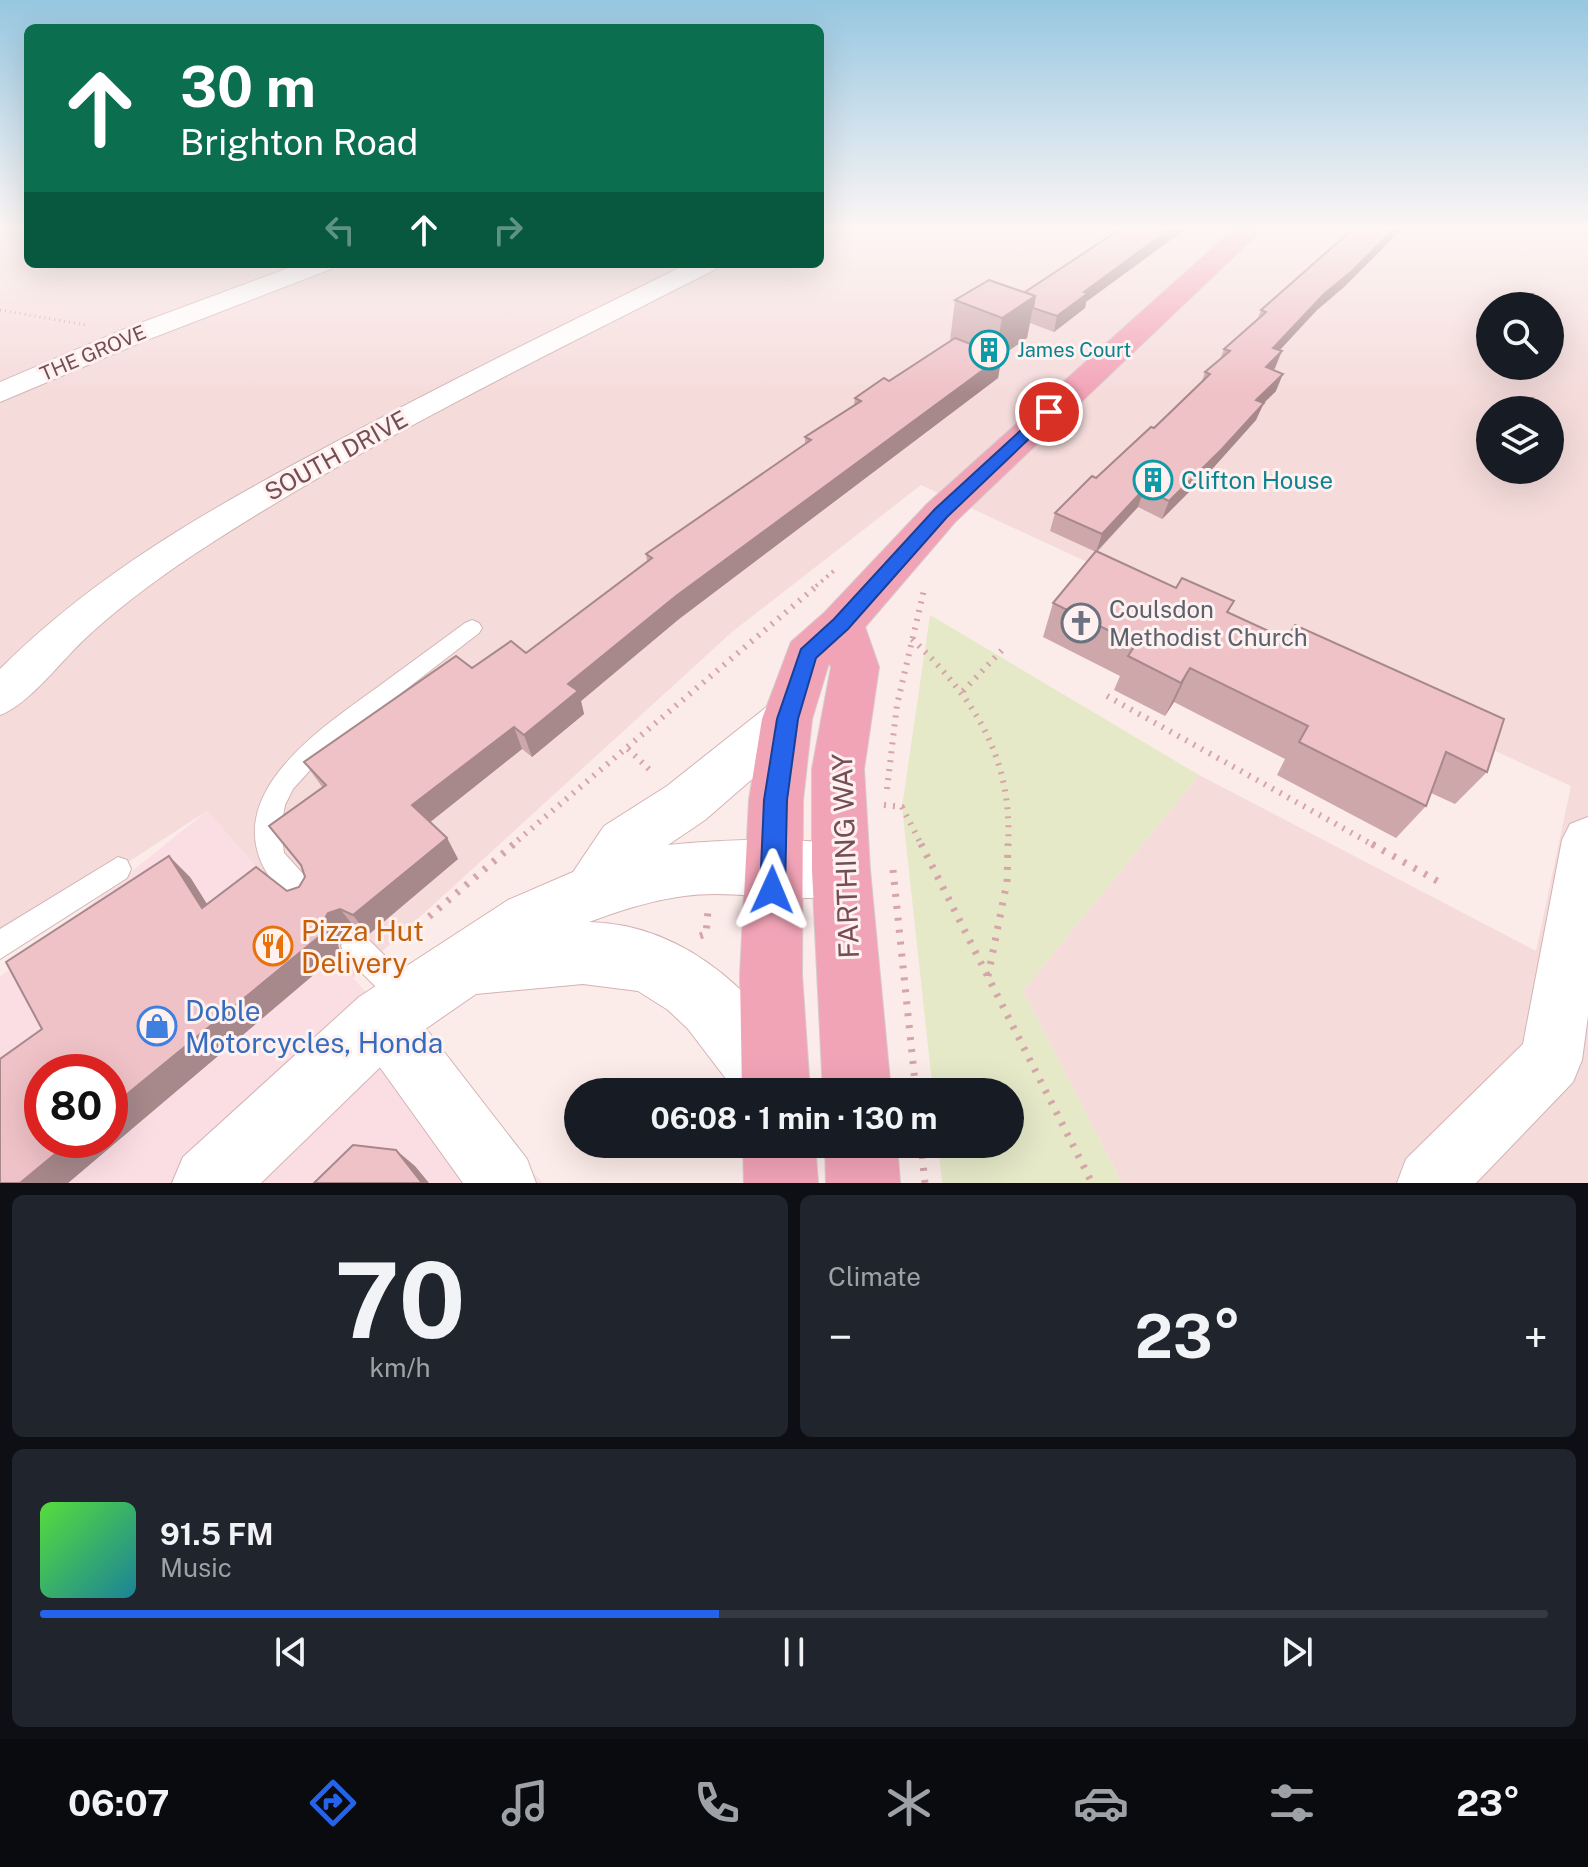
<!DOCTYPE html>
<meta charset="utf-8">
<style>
body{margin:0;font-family:"Public Sans",sans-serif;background:#20242c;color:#f1f3f6;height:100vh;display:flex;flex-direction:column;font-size:30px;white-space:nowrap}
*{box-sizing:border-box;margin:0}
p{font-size:26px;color:#9ea1a6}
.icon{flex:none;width:44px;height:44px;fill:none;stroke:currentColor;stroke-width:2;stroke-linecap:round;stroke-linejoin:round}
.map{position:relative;height:1183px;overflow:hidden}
.panel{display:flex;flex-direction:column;gap:12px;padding:12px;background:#0d0f14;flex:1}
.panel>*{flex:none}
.banner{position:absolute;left:24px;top:24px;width:800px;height:244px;border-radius:12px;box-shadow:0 8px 32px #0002;background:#0b6e4f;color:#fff;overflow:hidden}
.controls{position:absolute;left:1476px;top:292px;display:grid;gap:16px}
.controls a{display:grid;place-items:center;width:88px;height:88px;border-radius:50%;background:#171b24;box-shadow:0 8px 32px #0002;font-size:40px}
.speed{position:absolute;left:24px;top:1054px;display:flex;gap:16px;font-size:40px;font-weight:700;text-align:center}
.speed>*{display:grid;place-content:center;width:104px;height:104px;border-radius:50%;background:#171b24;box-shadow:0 8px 32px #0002;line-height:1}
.speed .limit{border:12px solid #d22;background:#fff;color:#111}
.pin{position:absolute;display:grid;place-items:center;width:68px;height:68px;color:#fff;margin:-34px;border:4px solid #fff;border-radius:50%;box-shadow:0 2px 8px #0007}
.me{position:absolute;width:88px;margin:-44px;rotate:1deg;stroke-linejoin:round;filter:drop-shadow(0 0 6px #0008)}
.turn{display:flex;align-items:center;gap:28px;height:168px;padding:0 24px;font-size:36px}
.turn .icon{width:104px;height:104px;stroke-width:2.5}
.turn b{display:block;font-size:56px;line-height:68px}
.lanes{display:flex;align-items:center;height:76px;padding:0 24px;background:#0003;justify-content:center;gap:40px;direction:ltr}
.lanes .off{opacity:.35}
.big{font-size:60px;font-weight:700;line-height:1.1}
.panel .card{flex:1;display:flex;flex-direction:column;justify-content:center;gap:12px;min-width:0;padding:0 28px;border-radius:12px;background:#20242c}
.panel .dial{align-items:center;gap:0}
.dial b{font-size:104px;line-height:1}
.song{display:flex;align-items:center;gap:24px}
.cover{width:96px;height:96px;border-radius:12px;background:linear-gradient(135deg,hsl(110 70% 55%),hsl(190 70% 35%))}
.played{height:8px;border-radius:4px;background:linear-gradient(90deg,#2563eb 45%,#363941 45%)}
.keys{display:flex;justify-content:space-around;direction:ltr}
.heat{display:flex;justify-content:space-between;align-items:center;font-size:44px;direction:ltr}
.panel .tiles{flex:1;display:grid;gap:12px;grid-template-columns:1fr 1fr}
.card:last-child{grid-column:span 2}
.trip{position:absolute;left:564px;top:1078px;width:460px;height:80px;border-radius:40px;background:#171b24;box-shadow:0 8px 32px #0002;font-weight:700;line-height:80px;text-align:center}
.menu{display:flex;height:128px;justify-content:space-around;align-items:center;background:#090b0e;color:#9ea1a6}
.menu .icon{width:56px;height:56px}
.menu .active{color:#2563eb}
.menu b{font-size:36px;color:#f1f3f6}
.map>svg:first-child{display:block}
.residential{fill:#f5dcdb;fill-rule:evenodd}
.commercial{fill:#fbdee4;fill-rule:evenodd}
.green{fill:#e6e9c8}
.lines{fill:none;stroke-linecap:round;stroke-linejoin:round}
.lane-casing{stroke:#d2b4b6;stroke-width:2}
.street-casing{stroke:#d2b4b6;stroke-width:2}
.secondary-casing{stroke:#d5b2b4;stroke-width:2}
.highway-casing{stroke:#d6cacc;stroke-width:2}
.path-far3{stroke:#d5a5aa;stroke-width:3;stroke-dasharray:1 4;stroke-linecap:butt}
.path-far2{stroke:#d5a5aa;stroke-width:4;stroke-dasharray:2 5;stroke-linecap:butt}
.path-far1{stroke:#d5a5aa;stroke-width:6;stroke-dasharray:2 7;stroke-linecap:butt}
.path{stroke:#d5a5aa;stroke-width:7;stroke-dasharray:3 9;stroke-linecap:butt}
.lane{fill:#fff;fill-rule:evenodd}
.street{fill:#fff;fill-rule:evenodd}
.secondary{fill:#fff;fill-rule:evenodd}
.highway{fill:#f2a4b7;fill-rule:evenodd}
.wall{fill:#cea7ab}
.shaded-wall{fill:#a7888b}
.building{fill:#efc2c7;stroke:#a7888b;stroke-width:2}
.route{fill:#2563eb;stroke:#184099;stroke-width:2}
.labels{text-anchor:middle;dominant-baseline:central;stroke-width:6;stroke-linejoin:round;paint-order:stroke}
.far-culture-label{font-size:20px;fill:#0d838f;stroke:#fef1f0;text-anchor:start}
.far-street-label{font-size:20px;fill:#754e54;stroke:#fef1f0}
.street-label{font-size:24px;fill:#754e54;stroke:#fef1f0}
.culture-label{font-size:24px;fill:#0d838f;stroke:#fef1f0;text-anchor:start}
.worship-label{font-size:24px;fill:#5b616d;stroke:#fef1f0;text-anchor:start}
.near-street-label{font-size:28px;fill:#754e54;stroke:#fef1f0}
.near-food-label{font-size:28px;fill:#c56008;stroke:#fef1f0;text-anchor:start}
.near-shop-label{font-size:28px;fill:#366cbe;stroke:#fef1f0;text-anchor:start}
</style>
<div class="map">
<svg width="1588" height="1183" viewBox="0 0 1588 1183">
<rect width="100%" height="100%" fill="#fbebe9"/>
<!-- residential -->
<path class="residential" d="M 0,228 L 28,228 L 28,264 L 820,264 L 820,228 L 1588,228 L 1588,1183 L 1122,1183 L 1023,991 L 1199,775 L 1536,951 L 1571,786 L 921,485 L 732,632 L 353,978 L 207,811 L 0,945 ZM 1490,306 L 1550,306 L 1550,366 L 1490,366 ZM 1490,410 L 1550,410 L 1550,470 L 1490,470 Z"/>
<!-- commercial -->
<path class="commercial" d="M 207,811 L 353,978 L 543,1183 L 0,1183 L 0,977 ZM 42,1072 L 110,1072 L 110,1140 L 42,1140 Z"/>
<!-- green -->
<path class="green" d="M 930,615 L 1199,775 L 1023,991 L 1122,1183 L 942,1183 L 938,1144 L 1010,1144 L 1010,1092 L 933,1092 L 902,807 Z"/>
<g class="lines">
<defs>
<path id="lane" d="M 472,620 L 479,623 L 482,628 L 479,633 L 330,748 L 293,789 L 285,805 L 281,828 L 284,853 L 315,887 L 319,896 L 315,905 L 306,909 C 289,902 271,882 263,866 C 226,790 324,726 375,689 C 405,667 435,645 465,623 Z
M 118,857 L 127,860 L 131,869 L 127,878 L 0,959 L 0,929 Z
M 355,932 L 365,936 L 416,987 L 421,997 L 416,1007 L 406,1012 L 396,1007 L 345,956 L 341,946 L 345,936 Z"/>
<path id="street" d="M 299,264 L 335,264 L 331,269 L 147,340 L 0,402 L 0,382 L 127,328 Z
M 687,264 L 720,264 L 716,269 C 545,356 371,440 210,544 C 168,571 126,601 89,635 C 64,657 29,705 0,715 L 0,669 C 93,576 204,512 319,451 C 440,385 564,325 687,264 Z
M 1588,817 L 1588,1016 L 1582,1060 L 1573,1082 L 1476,1183 L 1397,1183 L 1406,1159 L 1523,1044 L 1562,840 L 1570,824 Z
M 382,990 L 403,999 L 527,1159 L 536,1183 L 463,1183 L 361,1041 L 352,1020 L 361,999 Z"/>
<path id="secondary" d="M 787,699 L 805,705 L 812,719 L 805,733 L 705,820 L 668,845 C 717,840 817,834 861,851 L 870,870 L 861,889 C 817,906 762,894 715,894 C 671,894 630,907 589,922 C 689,924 773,1003 809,1092 L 736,1092 L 688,1029 L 668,1010 L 638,991 L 583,984 L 476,994 L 405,1043 L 261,1183 L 172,1183 L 183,1157 L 359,997 L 508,900 L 573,872 L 604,826 L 667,786 L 769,705 Z"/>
<path id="highway" d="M 1235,228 L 1264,228 L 955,522 L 865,627 L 879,667 L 864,769 L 870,870 L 891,1092 L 823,1092 L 812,870 L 812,769 L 831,667 L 829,663 L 812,719 L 803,800 L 802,975 L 810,1092 L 742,1092 L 740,975 L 749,800 L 762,719 L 791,642 L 825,612 L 927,504 Z
M 743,1144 L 815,1144 L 818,1183 L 744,1183 Z
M 825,1144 L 897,1144 L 900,1183 L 826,1183 Z"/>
</defs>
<!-- lane casing -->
<use href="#lane" class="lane-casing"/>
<!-- street casing -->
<use href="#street" class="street-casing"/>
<!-- secondary casing -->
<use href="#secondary" class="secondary-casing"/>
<!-- highway casing -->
<use href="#highway" class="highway-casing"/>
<!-- path-far3 -->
<path class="path-far3" d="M 0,310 L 86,325"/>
<!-- path-far2 -->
<path class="path-far2" d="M 816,586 L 836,569"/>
<!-- path-far1 -->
<path class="path-far1" d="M 912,639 C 974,698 1013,757 1008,846
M 963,691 L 1003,649
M 1107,696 L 1375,846
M 628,749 L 653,773
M 887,789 L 897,705 L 924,590
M 884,805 L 902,807 L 922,846
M 511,846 L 819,584"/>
<!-- path -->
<path class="path" d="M 921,844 L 1092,1183
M 1372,844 L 1439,882
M 893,870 L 916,1092
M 700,936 L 706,934 L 708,911
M 406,943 L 410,933 L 514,844
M 988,976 L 1007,882 L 1008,844
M 921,1144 L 925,1183"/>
<!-- lane -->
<use href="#lane" class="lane"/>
<!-- street -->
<use href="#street" class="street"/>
<!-- secondary -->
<use href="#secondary" class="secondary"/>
<!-- highway -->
<use href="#highway" class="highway"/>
</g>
<!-- wall -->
<path class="wall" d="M 1354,228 L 1403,228 L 1344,287 L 1317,310 L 1279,350 L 1275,368 L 1273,370 L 1276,391 L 1263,403 L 1256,420 L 1214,467 L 1162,519 L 1138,507 L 1097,552 L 1176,588 L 1234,601 L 1228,613 L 1487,772 L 1455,804 L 1431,793 L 1426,806 L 1396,838 L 1277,775 L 1285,759 L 1174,702 L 1165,716 L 1114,690 L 1120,676 L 1043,637 L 1053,603 L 1096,552 L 1050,531 L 1055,513 L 1154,428 L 1201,384 L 1205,372 L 1220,360 L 1224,349 L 1257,320 L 1261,310 Z
M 1025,292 L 1086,302 L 1085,308 L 1054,332 L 1030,323 L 1027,338 L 1001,356 L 998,378 L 679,619 L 581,701 L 584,714 L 532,757 L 522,749 L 430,822 L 447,838 L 458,859 L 368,935 L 356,929 L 344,933 L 338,945 L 342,957 L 340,959 L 337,955 L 68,1183 L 0,1183 L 42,1029 L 190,877 L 207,904 L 287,891 L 299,887 L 305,877 L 323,788 L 304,762 L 472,668 L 526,653 L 647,561 L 646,554 L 805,444 L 805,437 L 854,405 L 855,398 L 889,381 L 950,341 L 955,300 Z"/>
<!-- shaded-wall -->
<path class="shaded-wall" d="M 1171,228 L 1187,228 L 1086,302 L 1085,308 L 1054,332 L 1057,316 L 1084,292 Z
M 1395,228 L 1403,228 L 1344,287 L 1317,310 L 1266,365 L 1273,348 L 1324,294 Z
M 1035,296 L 1027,338 L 994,361 L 1002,318 Z
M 1282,351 L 1275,368 L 1258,384 L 1266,367 Z
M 1002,356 L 998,378 L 679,619 L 581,701 L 584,714 L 532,757 L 524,735 L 568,684 L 676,596 Z
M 1283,374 L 1276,391 L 1249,418 L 1256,400 Z
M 1264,403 L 1256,420 L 1214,467 L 1162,519 L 1169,501 Z
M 1144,489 L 1138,507 L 1096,552 L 1102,534 Z
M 1190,668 L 1174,702 L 1165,716 L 1181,683 Z
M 514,727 L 522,749 L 424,827 L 412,805 Z
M 447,838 L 458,859 L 368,935 L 353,915 Z
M 169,856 L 190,877 L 222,928 L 202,908 Z
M 340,909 L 356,929 L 344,933 L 338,945 L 342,957 L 340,959 L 323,940 L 321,925 L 328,913 Z
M 320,936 L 337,955 L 68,1183 L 20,1183 L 72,1140 L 110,1140 L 110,1108 Z
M 396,1150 L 415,1166 L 429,1183 L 422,1183 Z"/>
<!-- building -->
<path class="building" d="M 1122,228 L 1171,228 L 1084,292 L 1088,293 L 1057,316 L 1033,308 L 1035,296 L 1025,292 Z
M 1354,228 L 1395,228 L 1352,271 L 1324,294 L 1273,348 L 1282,351 L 1266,367 L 1283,374 L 1256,400 L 1264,403 L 1221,450 L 1169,501 L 1144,489 L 1102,534 L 1055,513 L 1092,476 L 1096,478 L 1151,427 L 1154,428 L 1210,374 L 1205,372 L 1230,351 L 1224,349 L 1266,312 L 1261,310 Z
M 989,280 L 1035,296 L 1002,318 L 955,300 Z
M 955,338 L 1002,356 L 676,596 L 568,684 L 578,691 L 524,735 L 514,727 L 412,805 L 447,838 L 353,915 L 340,909 L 328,913 L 321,925 L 325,938 L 323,940 L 320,936 L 110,1108 L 110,1072 L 42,1072 L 42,1140 L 72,1140 L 20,1183 L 0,1183 L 0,1059 L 42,1029 L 6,962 L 169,856 L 202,908 L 256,867 L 287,891 L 299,887 L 305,877 L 301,865 L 269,826 L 326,785 L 304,762 L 456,656 L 472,668 L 511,641 L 526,653 L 652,558 L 646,554 L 811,440 L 805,437 L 861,401 L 855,398 L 884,378 L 889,381 Z
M 1096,551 L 1176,588 L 1182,578 L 1234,601 L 1227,612 L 1286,639 L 1295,625 L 1504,719 L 1487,772 L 1446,752 L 1426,806 L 1299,742 L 1308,726 L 1190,668 L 1181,683 L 1128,656 L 1136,644 L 1053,603 Z
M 353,1145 L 396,1150 L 422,1183 L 314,1183 Z"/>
<!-- sky -->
<linearGradient id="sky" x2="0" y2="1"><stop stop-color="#97c7e1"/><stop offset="0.58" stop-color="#fdf6f5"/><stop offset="1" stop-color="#fdf6f5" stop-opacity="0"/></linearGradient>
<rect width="1588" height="394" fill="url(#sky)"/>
<!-- route -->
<path class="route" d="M 1049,408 L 1054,409 L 1054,415 L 947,517 L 848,629 L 816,658 L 798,719 L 787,800 L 785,890 L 781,898 L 772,901 L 764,898 L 760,890 L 764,800 L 777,719 L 801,649 L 834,619 L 935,509 L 1044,409 Z"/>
<!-- icons -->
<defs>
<symbol id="building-ring" viewBox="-11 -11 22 22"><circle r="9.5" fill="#fef1f0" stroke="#0f9aa8" stroke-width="1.5"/><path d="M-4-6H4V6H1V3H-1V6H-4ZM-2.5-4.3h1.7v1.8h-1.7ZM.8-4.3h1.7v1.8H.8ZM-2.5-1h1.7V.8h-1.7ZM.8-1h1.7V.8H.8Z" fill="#0f9aa8"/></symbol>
<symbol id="church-ring" viewBox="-11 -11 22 22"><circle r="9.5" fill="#fef1f0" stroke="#6b7280" stroke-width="1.5"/><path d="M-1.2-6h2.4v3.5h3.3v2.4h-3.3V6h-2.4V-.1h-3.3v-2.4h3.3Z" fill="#6b7280"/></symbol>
<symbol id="restaurant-ring" viewBox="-11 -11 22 22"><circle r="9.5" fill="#fef1f0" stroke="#e8710a" stroke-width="1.5"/><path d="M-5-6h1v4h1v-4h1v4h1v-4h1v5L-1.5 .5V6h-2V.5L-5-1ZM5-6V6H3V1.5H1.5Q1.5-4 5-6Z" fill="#e8710a"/></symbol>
<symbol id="shop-ring" viewBox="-11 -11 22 22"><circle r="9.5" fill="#fef1f0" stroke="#3f7fe0" stroke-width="1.5"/><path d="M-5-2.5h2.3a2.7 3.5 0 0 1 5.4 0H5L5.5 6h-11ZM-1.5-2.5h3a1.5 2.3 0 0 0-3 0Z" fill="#3f7fe0"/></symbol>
</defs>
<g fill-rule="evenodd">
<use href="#building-ring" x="967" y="328" width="44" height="44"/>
<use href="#building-ring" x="1131" y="458" width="44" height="44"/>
<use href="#church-ring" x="1059" y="601" width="44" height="44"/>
<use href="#restaurant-ring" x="251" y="924" width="44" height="44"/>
<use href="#shop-ring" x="135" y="1004" width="44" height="44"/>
</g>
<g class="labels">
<!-- far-culture labels -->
<g class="far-culture-label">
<text x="1017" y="350">James Court</text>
</g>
<!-- far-street labels -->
<g class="far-street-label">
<text transform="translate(93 353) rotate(-23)">THE GROVE</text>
</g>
<!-- street labels -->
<g class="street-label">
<text transform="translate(336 455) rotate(-29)">SOUTH DRIVE</text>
</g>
<!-- culture labels -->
<g class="culture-label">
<text x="1181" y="480">Clifton House</text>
</g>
<!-- worship labels -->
<g class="worship-label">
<text x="1109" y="609">Coulsdon<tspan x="1109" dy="28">Methodist Church</tspan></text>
</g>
<!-- near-street labels -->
<g class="near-street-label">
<text transform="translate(845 856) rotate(-92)">FARTHING WAY</text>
</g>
<!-- near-food labels -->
<g class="near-food-label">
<text x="301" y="930">Pizza Hut<tspan x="301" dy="32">Delivery</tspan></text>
</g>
<!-- near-shop labels -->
<g class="near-shop-label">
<text x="185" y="1010">Doble<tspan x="185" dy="32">Motorcycles, Honda</tspan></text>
</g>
</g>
</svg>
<div class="controls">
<a><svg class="icon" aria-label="search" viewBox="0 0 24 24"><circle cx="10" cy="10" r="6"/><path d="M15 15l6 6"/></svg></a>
<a><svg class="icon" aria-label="layers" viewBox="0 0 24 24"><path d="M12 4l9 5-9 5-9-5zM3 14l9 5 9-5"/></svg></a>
</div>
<div class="speed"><div class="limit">80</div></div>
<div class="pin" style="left:1049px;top:412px;background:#d93025"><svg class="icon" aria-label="arrive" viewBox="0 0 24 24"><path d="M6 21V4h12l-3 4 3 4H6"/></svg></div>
<svg class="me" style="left:772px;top:890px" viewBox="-20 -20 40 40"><path d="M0-17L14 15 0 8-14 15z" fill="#2563eb" stroke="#fff" stroke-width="4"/></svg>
<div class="trip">06:08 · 1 min · 130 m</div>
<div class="banner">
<div class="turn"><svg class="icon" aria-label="ahead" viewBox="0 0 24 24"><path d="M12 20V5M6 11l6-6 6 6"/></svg><div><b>30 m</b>Brighton Road</div></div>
<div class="lanes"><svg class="icon off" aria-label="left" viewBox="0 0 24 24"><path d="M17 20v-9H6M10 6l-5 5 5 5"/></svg><svg class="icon" aria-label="ahead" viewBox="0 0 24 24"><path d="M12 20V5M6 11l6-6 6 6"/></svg><svg class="icon off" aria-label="right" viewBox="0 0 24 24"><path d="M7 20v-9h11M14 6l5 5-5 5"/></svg></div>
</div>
</div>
<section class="panel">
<div class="tiles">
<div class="card dial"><b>70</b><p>km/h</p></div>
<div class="card"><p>Climate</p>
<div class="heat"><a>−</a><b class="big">23°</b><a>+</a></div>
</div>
<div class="card">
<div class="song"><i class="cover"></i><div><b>91.5 FM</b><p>Music</p></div></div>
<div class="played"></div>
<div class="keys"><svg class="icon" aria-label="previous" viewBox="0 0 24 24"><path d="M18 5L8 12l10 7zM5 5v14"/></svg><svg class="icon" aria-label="pause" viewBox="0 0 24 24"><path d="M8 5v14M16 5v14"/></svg><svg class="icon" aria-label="next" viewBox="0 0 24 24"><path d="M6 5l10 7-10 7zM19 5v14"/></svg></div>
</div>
</div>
</section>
<nav class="menu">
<b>06:07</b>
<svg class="icon active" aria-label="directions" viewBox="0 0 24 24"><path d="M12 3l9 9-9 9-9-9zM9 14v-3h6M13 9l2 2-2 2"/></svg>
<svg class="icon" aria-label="music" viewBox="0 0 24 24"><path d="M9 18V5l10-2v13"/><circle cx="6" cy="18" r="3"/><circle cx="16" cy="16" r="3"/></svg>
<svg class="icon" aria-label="phone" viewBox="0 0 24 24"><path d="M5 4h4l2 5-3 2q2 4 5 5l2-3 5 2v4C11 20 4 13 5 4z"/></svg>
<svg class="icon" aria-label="climate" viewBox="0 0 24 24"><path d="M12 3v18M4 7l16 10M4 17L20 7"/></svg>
<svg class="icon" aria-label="car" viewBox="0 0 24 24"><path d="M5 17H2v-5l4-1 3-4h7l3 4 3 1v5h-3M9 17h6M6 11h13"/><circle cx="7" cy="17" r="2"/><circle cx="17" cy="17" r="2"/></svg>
<svg class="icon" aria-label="filters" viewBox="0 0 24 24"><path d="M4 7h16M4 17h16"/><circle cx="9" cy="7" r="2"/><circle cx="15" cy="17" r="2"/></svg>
<b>23°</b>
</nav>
